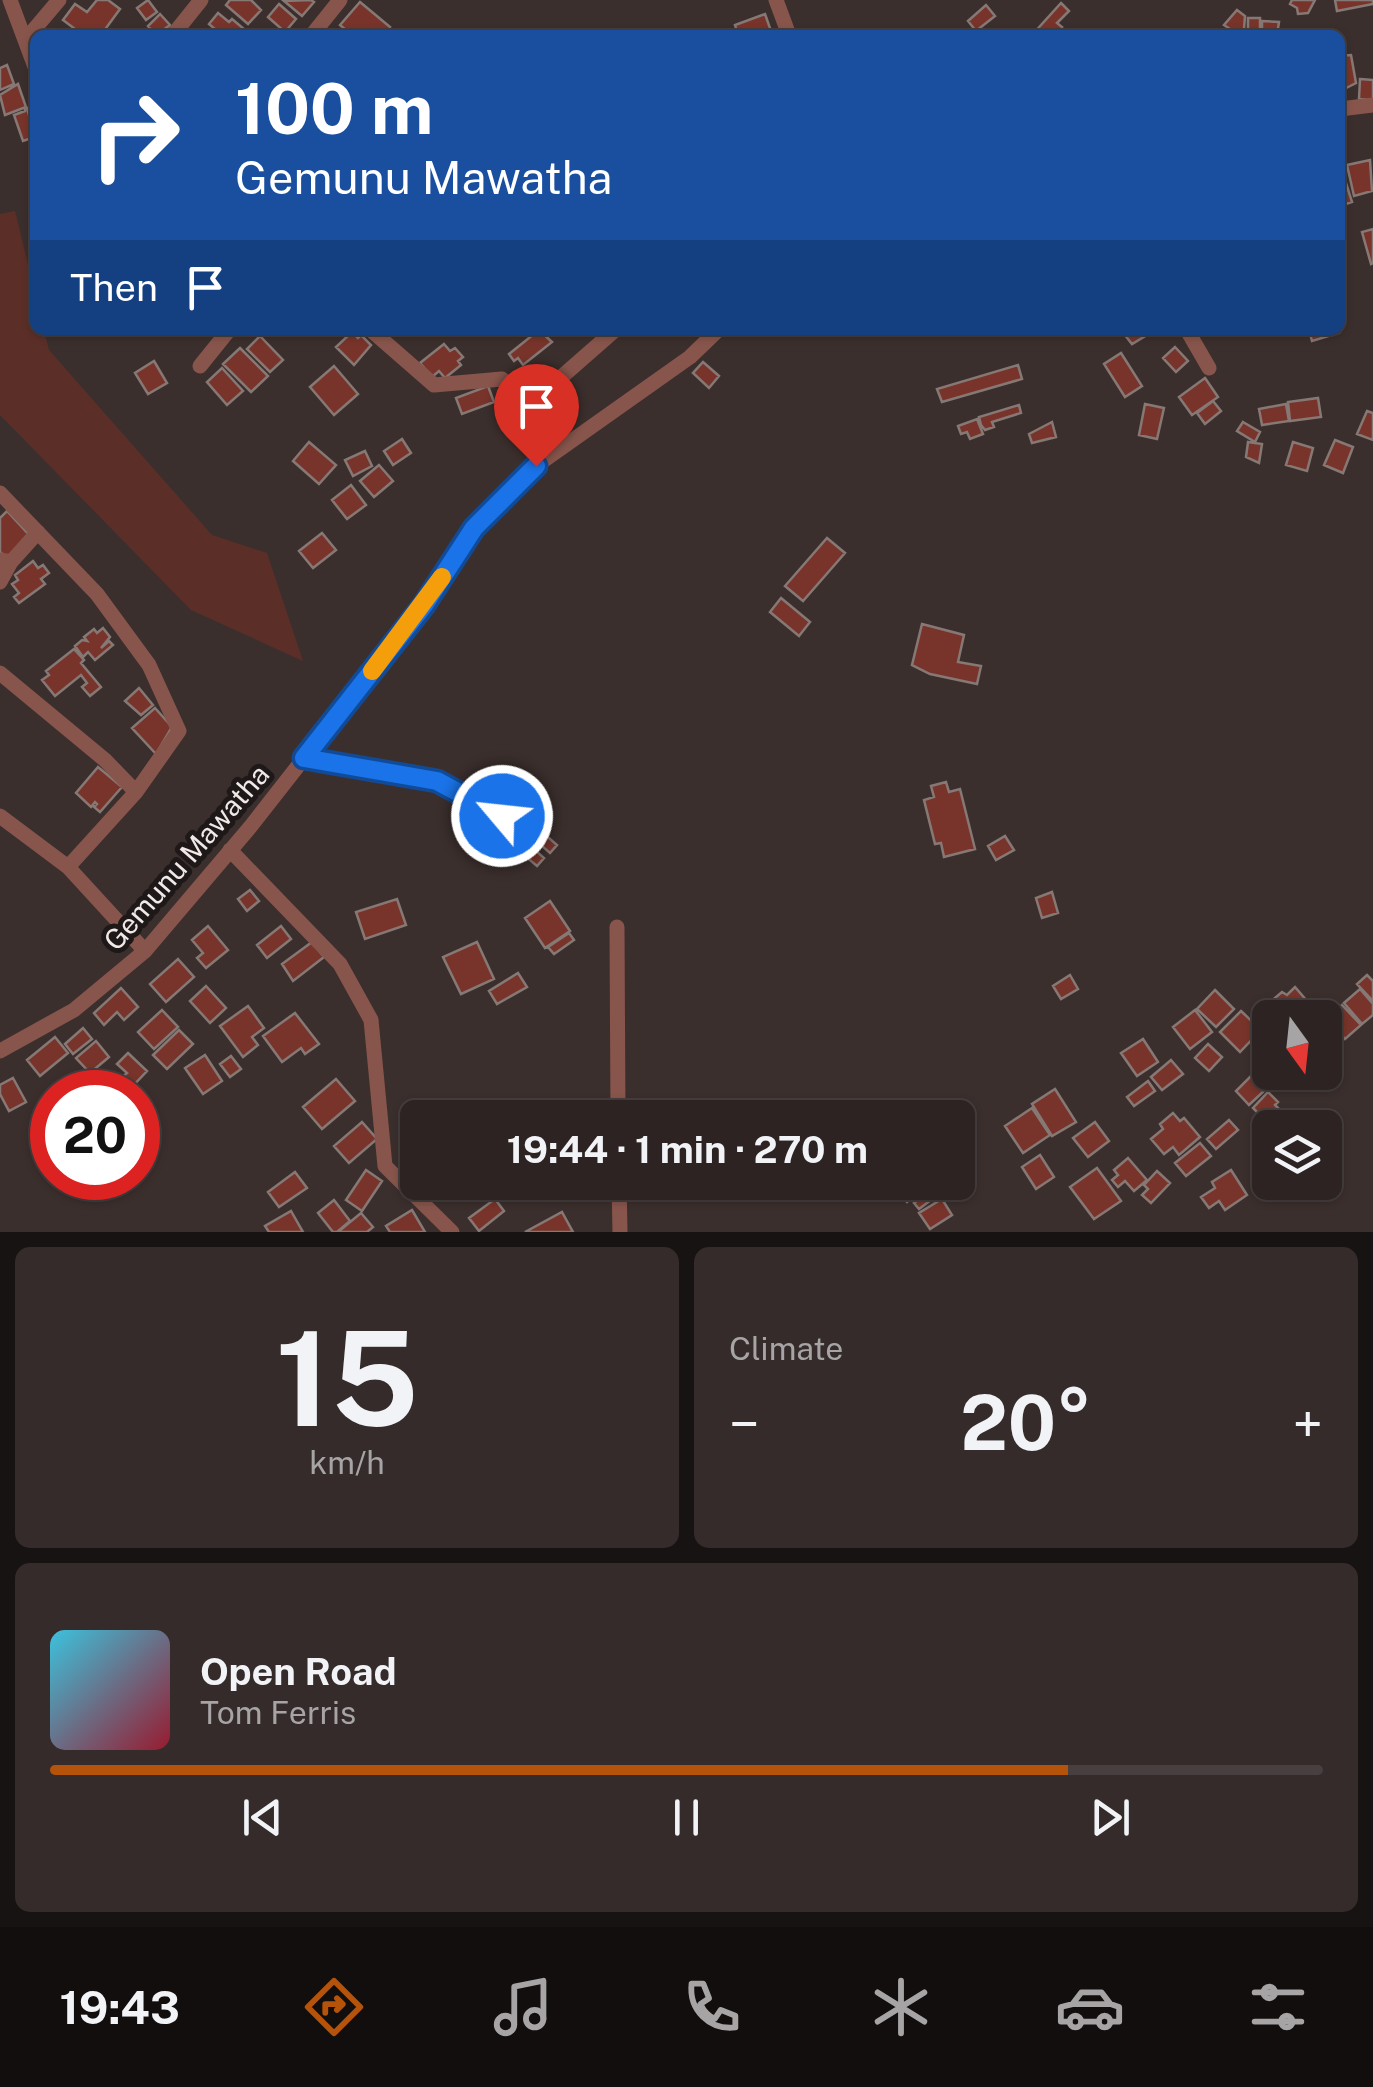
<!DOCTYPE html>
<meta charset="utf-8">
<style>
body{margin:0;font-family:"Public Sans",sans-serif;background:#342b2a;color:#f1f3f6;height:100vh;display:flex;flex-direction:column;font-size:38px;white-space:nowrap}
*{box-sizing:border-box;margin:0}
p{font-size:32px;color:#a6a4a5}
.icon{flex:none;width:55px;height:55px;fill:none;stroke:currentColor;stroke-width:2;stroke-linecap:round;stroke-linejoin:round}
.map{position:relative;height:1232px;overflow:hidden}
.side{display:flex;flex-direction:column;gap:15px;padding:15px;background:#181313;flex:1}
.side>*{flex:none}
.guide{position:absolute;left:30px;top:30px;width:1315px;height:305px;border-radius:15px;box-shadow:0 2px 8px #0004,0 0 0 2px #484040;background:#1a4fa0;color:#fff;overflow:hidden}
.needle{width:65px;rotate:165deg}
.fabs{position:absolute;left:1252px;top:1000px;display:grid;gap:20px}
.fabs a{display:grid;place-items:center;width:90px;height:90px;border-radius:15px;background:#2c2322;box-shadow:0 2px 8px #0004,0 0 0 2px #484040;font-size:50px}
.speed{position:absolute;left:30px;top:1070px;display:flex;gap:20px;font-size:50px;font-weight:700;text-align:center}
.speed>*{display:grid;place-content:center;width:130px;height:130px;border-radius:50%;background:#2c2322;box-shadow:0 2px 8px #0004,0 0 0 2px #484040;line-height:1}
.speed .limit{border:15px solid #d22;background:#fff;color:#111}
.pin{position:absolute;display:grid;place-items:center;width:85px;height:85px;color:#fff;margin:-102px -42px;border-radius:50% 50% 50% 0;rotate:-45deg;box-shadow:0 0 10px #0007}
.pin .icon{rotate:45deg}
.me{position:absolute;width:110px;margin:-55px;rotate:298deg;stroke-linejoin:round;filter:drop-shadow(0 0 8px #0008)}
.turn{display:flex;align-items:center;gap:35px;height:210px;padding:0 40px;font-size:45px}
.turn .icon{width:130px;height:130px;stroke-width:2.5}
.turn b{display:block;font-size:70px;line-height:85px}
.then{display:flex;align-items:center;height:95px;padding:0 40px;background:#0003;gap:20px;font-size:38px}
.big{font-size:75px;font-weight:700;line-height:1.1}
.side .widget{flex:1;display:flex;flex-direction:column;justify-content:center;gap:15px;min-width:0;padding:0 35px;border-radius:15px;background:#342b2a}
.side .dial{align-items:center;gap:0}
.dial b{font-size:130px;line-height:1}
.song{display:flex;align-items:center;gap:30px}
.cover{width:120px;height:120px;border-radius:15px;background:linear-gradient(135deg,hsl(190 70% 55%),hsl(350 70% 35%))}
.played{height:10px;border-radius:5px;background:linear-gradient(90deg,#b45309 80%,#484040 80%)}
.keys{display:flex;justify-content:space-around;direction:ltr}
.heat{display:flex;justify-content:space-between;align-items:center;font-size:55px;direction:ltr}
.side .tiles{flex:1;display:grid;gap:15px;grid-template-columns:1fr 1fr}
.widget:last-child{grid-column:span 2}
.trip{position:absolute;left:400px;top:1100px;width:575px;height:100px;border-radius:15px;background:#2c2322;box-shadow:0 2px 8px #0004,0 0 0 2px #484040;font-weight:700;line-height:100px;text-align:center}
.dock{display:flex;height:160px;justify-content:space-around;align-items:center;background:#120e0e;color:#a6a4a5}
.dock .icon{width:70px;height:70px}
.dock .selected{color:#b45309}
.dock b{font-size:45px;color:#f1f3f6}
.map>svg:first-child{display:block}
.green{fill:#5b2f28}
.building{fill:#78342a;stroke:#867875;stroke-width:2.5}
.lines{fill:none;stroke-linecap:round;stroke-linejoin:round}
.minor{stroke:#88554c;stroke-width:15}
.route-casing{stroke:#114b97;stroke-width:25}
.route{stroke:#1a73e8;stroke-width:18}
.slow{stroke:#f59e0b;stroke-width:18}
.labels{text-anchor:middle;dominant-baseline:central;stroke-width:10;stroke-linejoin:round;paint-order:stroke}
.street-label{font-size:28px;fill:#f1e9e8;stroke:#1e1918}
</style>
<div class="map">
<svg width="1373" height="1232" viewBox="0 0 1373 1232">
<rect width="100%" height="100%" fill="#3b2f2d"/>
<!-- green -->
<path class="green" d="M 15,211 L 35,293 L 35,330 L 44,330 L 49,350 L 212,535 L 267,553 L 303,661 L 191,610 L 0,415 L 0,214 Z"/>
<!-- building -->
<path class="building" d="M 97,0 L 108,0 L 120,9 L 101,35 L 83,35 L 63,20 L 75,4 L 87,12 Z
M 148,0 L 157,12 L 146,20 L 137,8 Z
M 230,0 L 251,0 L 261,10 L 248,24 L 226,5 Z
M 311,0 L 314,2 L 302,16 L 284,1 Z
M 1292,0 L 1315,0 L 1308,13 L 1298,14 L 1297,8 L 1290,4 Z
M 1335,0 L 1373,0 L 1373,4 L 1337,11 Z
M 360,2 L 390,27 L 384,35 L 352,35 L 340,25 Z
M 1061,3 L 1069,11 L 1057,23 L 1062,27 L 1054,35 L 1032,35 Z
M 279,4 L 296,19 L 285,32 L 268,17 Z
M 986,5 L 995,16 L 976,31 L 968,21 Z
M 1237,10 L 1245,16 L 1244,29 L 1239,35 L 1224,25 Z
M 218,13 L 229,22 L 232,19 L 244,29 L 238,35 L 222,35 L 209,24 Z
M 160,14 L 170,25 L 156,35 L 148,26 Z
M 765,14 L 771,31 L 760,35 L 738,35 L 735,25 Z
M 1248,18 L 1260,18 L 1260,31 L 1254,34 L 1248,31 Z
M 1262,21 L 1279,22 L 1277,35 L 1262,35 Z
M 1351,55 L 1356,83 L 1340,91 L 1340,56 Z
M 7,65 L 14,84 L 0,90 L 0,68 Z
M 1360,79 L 1373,80 L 1373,100 L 1359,99 Z
M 18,84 L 26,107 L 5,115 L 0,95 Z
M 25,108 L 27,108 L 35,137 L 23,141 L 14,115 L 25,111 Z
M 1370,160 L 1372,191 L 1354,196 L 1347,165 Z
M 1345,180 L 1352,202 L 1340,206 L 1340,182 Z
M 1373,229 L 1373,263 L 1371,264 L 1362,232 Z
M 539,330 L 552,342 L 523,365 L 518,358 L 514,361 L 509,354 Z
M 1129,330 L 1151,330 L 1152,332 L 1132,344 L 1124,334 Z
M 1309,330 L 1338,330 L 1339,333 L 1312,341 Z
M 352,332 L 358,338 L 361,335 L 371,345 L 354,365 L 336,347 Z
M 260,336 L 283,360 L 270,372 L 247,349 Z
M 444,344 L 450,351 L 455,348 L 463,357 L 458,361 L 461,365 L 445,378 L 439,371 L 432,377 L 420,363 Z
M 1175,347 L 1188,361 L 1176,372 L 1163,358 Z
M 240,348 L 268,376 L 251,392 L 223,364 Z
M 1121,353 L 1142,386 L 1125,397 L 1104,364 Z
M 154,361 L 167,383 L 148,394 L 135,373 Z
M 703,362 L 719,376 L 709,388 L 693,373 Z
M 1018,365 L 1022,379 L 942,402 L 937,389 Z
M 334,366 L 358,394 L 334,415 L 310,387 Z
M 222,368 L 243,391 L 227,405 L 207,382 Z
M 1205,378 L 1218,397 L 1192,415 L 1179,397 Z
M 488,386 L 494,402 L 462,414 L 456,398 Z
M 1318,398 L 1321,417 L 1290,421 L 1288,402 Z
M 1213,401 L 1221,411 L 1205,424 L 1197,413 Z
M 1145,404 L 1164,408 L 1157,439 L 1139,435 Z
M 1286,404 L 1289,421 L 1262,425 L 1259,409 Z
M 1019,405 L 1021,413 L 992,422 L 994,427 L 985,430 L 981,425 L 979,417 Z
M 1367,411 L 1373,413 L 1373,440 L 1357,434 Z
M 977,419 L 983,434 L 970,439 L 967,432 L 961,434 L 958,426 Z
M 1052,422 L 1056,437 L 1032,443 L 1029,434 Z
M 1243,422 L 1260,432 L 1255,442 L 1237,431 Z
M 402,439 L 411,453 L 393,465 L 384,451 Z
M 1335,440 L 1353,447 L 1343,473 L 1324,465 Z
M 309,442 L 336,465 L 319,484 L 293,461 Z
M 1248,442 L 1262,444 L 1259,463 L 1246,457 Z
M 1293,442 L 1313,448 L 1307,471 L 1286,465 Z
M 365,451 L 372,466 L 353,476 L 345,460 Z
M 379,465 L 393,481 L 374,497 L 360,481 Z
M 351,485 L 366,505 L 347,519 L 332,500 Z
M 7,511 L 31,537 L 7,559 L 0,552 L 0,518 Z
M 322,533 L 336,550 L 313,568 L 299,551 Z
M 827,538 L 845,553 L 803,601 L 785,586 Z
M 33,561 L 38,568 L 43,565 L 49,573 L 41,579 L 45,584 L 19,603 L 14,597 L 19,593 L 12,584 L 18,580 L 15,575 Z
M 781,598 L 810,622 L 799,636 L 770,612 Z
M 922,624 L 964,635 L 958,662 L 981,666 L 977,684 L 930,674 L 912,665 Z
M 103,628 L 110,637 L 101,648 L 109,641 L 113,645 L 95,660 L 88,652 L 83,657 L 75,646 L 82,640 L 87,641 L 84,637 L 94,629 L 97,633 Z
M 74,649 L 84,660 L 81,663 L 101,687 L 90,696 L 82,687 L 87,683 L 81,675 L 55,696 L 42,680 L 49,675 L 46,671 Z
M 139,688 L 153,705 L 141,715 L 125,701 Z
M 155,708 L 172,727 L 156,754 L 132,728 Z
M 98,767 L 122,787 L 100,812 L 94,807 L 97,804 L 95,802 L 91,807 L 76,793 Z
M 946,782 L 949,792 L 960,789 L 975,849 L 944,857 L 941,843 L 935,844 L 924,800 L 934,797 L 931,786 Z
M 524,816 L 557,845 L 550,853 L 517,824 Z
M 1005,836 L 1014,850 L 996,860 L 988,846 Z
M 525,841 L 544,858 L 537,866 L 517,849 Z
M 250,890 L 259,901 L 247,911 L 238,899 Z
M 1052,892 L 1058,913 L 1042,918 L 1036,898 Z
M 397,899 L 406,925 L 365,939 L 356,912 Z
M 550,901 L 570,931 L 545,948 L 525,918 Z
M 208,926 L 228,950 L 206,968 L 197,958 L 203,953 L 192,940 Z
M 281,926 L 291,939 L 267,958 L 257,945 Z
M 569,933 L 574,940 L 554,954 L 548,947 Z
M 312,942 L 324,957 L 293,981 L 282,964 Z
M 477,942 L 494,979 L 461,994 L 443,957 Z
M 178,959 L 194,977 L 166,1002 L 150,984 Z
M 518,973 L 527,987 L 497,1004 L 489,991 Z
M 1070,975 L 1078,989 L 1061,999 L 1053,986 Z
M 1367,975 L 1373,981 L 1373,1001 L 1357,984 Z
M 206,986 L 226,1008 L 210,1023 L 190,1001 Z
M 1295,987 L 1307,1001 L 1289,1018 L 1282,1018 L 1269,1003 L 1282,992 L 1287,995 Z
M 121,988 L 138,1007 L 124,1020 L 117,1012 L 104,1025 L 94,1013 Z
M 1360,989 L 1373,1004 L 1373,1015 L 1362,1024 L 1344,1003 Z
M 1215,990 L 1234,1009 L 1216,1027 L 1197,1009 Z
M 1342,1005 L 1361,1025 L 1345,1039 L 1327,1019 Z
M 248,1006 L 264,1028 L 252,1037 L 258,1045 L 243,1057 L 220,1026 Z
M 162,1010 L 178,1027 L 154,1049 L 138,1032 Z
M 1195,1010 L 1212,1032 L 1190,1049 L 1173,1027 Z
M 1241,1011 L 1261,1030 L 1240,1052 L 1220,1032 Z
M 295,1013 L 319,1044 L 305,1054 L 301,1048 L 282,1062 L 263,1036 Z
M 83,1028 L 92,1039 L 73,1054 L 65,1044 Z
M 179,1030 L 193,1044 L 167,1069 L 153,1055 Z
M 55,1037 L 68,1053 L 40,1076 L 27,1060 Z
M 1143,1039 L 1158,1062 L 1137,1076 L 1121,1053 Z
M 96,1041 L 109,1057 L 90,1073 L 76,1058 Z
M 1208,1044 L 1222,1057 L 1209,1071 L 1195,1058 Z
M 128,1053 L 147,1071 L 129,1090 L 119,1080 L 127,1073 L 117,1064 Z
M 205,1055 L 222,1081 L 203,1094 L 185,1068 Z
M 231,1056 L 241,1069 L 230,1077 L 220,1064 Z
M 1171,1060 L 1183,1074 L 1162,1090 L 1151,1077 Z
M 1254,1073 L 1265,1090 L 1249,1105 L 1236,1091 Z
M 13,1078 L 26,1102 L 9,1111 L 0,1094 L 0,1085 Z
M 93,1079 L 105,1091 L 78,1092 Z
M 336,1079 L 355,1101 L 322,1129 L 303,1107 Z
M 1148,1081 L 1155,1091 L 1134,1106 L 1127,1097 Z
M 1055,1089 L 1076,1122 L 1052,1136 L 1032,1104 Z
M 1268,1092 L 1278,1102 L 1275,1105 L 1281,1111 L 1269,1124 L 1253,1108 Z
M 1032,1108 L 1050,1135 L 1023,1153 L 1005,1126 Z
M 1173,1113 L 1180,1121 L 1184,1118 L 1200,1137 L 1179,1155 L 1173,1147 L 1164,1154 L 1151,1139 L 1163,1129 L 1160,1124 Z
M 1229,1120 L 1238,1130 L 1216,1149 L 1207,1139 Z
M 362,1122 L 377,1139 L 349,1163 L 334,1146 Z
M 1095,1122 L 1109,1141 L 1088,1157 L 1073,1138 Z
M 1200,1143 L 1211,1156 L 1186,1176 L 1175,1163 Z
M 1040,1155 L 1054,1177 L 1036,1189 L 1022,1167 Z
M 1128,1158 L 1147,1180 L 1134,1191 L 1125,1181 L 1118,1187 L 1112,1180 L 1118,1175 L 1114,1170 Z
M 1097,1168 L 1121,1201 L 1094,1219 L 1070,1187 Z
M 366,1170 L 382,1181 L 362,1211 L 346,1200 Z
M 1231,1170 L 1247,1195 L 1225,1210 L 1219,1201 L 1209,1208 L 1201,1197 L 1215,1188 L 1212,1182 Z
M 1157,1171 L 1170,1183 L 1151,1203 L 1142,1195 L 1148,1189 L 1144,1185 Z
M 295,1172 L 307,1188 L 279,1207 L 268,1192 Z
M 917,1182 L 931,1184 L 907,1202 L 901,1194 Z
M 1281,1182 L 1302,1182 L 1303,1183 L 1296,1198 L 1278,1189 Z
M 934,1188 L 939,1194 L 919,1209 L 914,1203 Z
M 495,1199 L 504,1211 L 479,1231 L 469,1218 Z
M 942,1199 L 952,1215 L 930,1229 L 919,1213 Z
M 334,1200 L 350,1221 L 337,1232 L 333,1232 L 318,1213 Z
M 412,1210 L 425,1232 L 390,1232 L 386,1226 Z
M 291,1211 L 303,1232 L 269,1232 L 265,1226 Z
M 562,1212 L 573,1232 L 525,1232 Z
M 361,1213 L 373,1227 L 367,1232 L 338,1232 Z"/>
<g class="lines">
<!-- minor -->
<path class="minor" d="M 10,0 L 35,67
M 776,0 L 789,35
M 173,35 L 201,0
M 312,35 L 340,0
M 26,39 L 59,0
M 1340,109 L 1373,105
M 371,330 L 434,385 L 502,379 L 520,397 L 550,387 L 615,330
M 1187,330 L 1209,368
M 200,366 L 229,330
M 0,493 L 97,594 L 149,665 L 179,731 L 136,792 L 68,867 L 145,951
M 0,560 L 11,562 L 38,532
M 0,582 L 11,562
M 0,673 L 105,760 L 136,792
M 304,758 L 437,781 L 502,816
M 0,816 L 68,867
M 230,850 L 340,964 L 371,1020 L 385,1166 L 452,1232
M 617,927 L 618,1118
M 0,1051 L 74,1010 L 145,951 L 251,826 L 424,605 L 474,528 L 536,466 L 690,357 L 718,330
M 619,1182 L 620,1232"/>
</g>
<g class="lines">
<defs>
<path id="route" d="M 502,816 L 437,781 L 304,758 L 424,605 L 474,528 L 536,466"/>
</defs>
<!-- route casing -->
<use href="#route" class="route-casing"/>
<!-- route -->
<use href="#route" class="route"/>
<!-- slow -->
<path class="slow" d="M 372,671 L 442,577"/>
</g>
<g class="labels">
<!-- street labels -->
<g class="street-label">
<text transform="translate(186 857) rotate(-49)">Gemunu Mawatha</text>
</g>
</g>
</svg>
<div class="fabs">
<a><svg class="needle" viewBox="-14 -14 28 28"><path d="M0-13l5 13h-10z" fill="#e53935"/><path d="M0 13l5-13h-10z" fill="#a6a4a5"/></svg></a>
<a><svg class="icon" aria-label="layers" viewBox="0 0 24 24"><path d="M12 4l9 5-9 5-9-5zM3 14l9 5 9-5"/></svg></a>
</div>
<div class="speed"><div class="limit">20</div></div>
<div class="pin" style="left:536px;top:466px;background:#d93025"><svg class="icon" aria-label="arrive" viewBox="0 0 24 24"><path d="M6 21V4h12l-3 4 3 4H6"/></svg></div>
<svg class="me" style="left:502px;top:816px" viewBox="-20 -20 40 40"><circle r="17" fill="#1a73e8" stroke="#fff" stroke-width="3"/><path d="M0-11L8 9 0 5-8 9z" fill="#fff"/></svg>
<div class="trip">19:44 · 1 min · 270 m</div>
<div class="guide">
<div class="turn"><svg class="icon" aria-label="right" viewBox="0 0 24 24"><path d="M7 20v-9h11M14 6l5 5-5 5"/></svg><div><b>100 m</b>Gemunu Mawatha</div></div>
<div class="then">Then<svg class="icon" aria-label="arrive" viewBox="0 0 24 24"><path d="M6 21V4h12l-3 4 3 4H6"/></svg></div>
</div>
</div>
<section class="side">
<div class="tiles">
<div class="widget dial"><b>15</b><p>km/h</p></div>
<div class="widget"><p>Climate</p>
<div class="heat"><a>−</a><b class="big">20°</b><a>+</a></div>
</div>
<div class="widget">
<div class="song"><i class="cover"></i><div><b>Open Road</b><p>Tom Ferris</p></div></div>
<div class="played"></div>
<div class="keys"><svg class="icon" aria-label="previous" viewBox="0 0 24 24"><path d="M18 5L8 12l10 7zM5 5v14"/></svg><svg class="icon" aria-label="pause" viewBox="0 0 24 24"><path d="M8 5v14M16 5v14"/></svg><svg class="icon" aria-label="next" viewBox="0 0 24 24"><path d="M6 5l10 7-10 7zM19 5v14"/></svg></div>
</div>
</div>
</section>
<nav class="dock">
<b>19:43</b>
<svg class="icon selected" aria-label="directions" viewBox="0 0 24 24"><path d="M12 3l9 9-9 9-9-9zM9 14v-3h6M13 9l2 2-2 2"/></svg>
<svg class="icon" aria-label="music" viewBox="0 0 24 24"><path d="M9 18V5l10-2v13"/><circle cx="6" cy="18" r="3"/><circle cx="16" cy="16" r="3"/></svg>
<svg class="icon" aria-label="phone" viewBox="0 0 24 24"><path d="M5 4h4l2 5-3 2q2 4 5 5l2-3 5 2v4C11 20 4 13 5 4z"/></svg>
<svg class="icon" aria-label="climate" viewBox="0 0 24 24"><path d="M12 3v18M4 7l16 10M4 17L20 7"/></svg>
<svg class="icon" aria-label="car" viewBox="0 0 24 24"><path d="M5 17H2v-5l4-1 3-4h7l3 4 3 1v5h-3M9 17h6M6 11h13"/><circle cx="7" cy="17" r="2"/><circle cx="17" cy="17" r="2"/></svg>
<svg class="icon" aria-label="filters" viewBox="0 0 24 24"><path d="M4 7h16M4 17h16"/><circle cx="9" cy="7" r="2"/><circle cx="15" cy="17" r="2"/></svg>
</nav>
